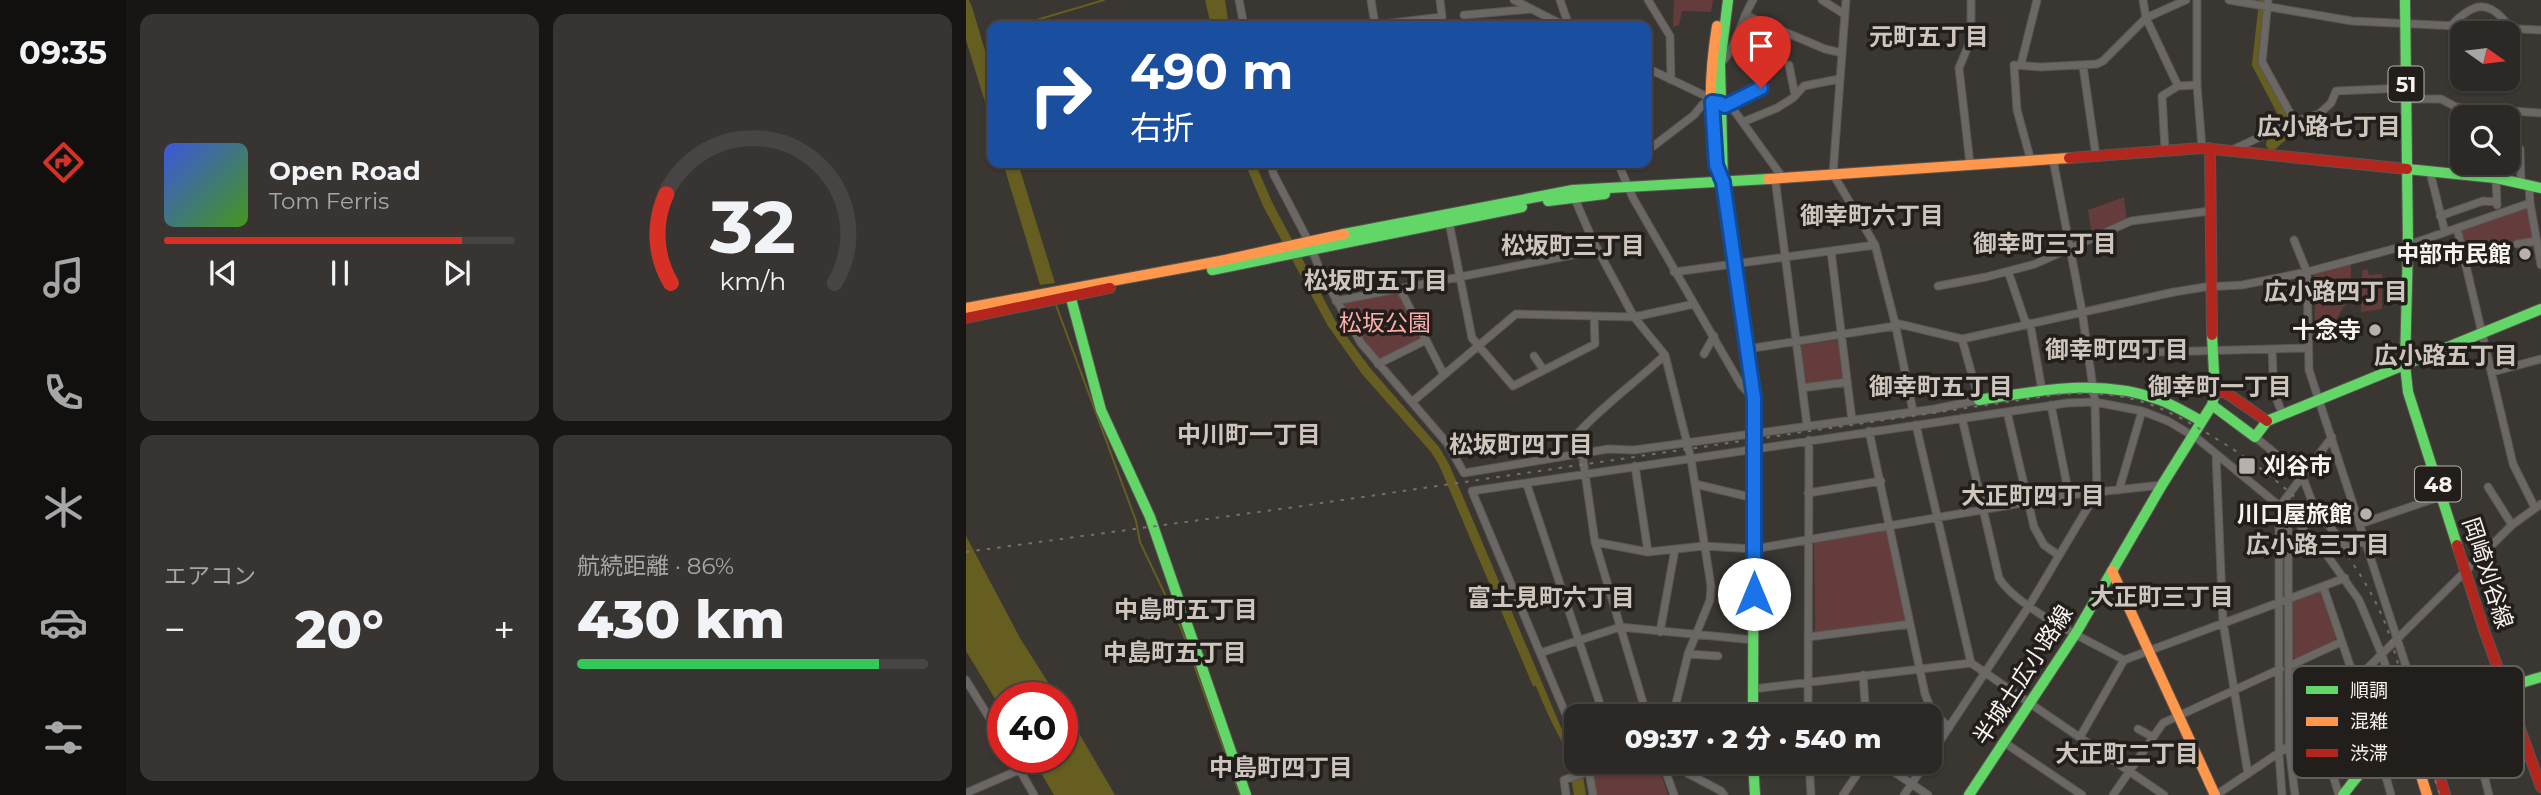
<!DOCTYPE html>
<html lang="ja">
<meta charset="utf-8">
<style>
body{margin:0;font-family:Montserrat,"Noto Sans JP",sans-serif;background:#383432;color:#f1f3f6;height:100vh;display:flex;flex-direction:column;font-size:26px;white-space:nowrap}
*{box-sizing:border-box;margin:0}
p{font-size:23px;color:#a6a6a7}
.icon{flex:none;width:38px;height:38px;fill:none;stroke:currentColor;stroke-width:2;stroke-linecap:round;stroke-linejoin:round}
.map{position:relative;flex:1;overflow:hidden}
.sheet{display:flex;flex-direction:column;gap:14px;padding:14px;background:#181615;width:840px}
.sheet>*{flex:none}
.guide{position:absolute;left:21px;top:21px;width:665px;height:147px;border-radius:14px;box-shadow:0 2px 5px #0004,0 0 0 2px #484443;background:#1a4fa0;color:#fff;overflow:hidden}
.needle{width:46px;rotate:104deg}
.tools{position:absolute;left:1484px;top:21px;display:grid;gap:14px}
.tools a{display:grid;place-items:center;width:70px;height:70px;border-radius:14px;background:#2c2826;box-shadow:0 2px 5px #0004,0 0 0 2px #484443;font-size:35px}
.speed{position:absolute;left:21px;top:682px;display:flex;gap:14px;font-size:35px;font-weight:700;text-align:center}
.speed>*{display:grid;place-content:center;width:91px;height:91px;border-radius:50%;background:#2c2826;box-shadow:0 2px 5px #0004,0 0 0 2px #484443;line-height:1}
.speed .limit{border:10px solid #d22;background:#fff;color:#111}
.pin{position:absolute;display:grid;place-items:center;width:60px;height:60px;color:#fff;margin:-72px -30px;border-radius:50% 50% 50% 0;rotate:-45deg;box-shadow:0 0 7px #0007}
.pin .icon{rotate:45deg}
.me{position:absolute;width:77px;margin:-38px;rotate:0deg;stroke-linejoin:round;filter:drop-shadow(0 0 5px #0008)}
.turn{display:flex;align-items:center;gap:24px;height:147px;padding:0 28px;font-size:32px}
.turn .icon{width:91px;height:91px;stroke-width:2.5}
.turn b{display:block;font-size:49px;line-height:60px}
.big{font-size:52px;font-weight:800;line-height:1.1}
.sheet .widget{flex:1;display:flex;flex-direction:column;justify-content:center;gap:10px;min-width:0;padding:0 24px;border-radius:14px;background:#383432}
.sheet .dial{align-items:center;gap:0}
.dial svg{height:182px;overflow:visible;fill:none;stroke:#484443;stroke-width:7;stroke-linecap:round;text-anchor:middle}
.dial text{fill:#f1f3f6;stroke:none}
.song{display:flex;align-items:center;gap:21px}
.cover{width:84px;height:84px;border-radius:10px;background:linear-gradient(135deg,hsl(230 70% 55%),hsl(100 70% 35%))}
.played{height:7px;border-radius:4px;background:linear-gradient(90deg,#d93025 85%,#484443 85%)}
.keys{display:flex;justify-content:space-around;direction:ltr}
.heat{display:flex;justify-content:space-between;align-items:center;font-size:38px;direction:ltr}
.charge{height:10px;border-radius:5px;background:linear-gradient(90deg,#34c759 86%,#484443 0)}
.sheet .tiles{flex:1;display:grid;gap:14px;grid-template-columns:repeat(2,1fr)}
.trip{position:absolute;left:598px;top:704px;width:378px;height:70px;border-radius:14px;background:#2c2826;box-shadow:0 2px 5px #0004,0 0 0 2px #484443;font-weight:800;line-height:70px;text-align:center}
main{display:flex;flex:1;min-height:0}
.tabs{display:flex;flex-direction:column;width:126px;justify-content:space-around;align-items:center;background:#12100f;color:#a6a6a7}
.tabs .icon{width:49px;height:49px}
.tabs .selected{color:#d93025}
.tabs b{font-size:32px;color:#f1f3f6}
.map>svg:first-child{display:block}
.green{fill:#643c3b}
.water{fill:#665d20}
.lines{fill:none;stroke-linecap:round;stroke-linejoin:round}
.stream{stroke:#665d20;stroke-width:2}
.river{stroke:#665d20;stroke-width:12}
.street-casing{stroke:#595551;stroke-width:9}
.fast-casing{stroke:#595551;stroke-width:12}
.slow-casing{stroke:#595551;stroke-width:12}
.jam-casing{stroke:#595551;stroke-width:12}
.street{stroke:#6b6765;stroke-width:7}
.fast{stroke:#63d668;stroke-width:10}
.slow{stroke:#ff974d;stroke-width:10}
.jam{stroke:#b3261e;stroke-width:10}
.rail{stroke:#726f6d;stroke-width:2;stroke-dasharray:3.5 7;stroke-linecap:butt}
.route-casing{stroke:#114b97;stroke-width:18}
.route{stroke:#1a73e8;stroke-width:12}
.poi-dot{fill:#b6b1ad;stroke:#211e1b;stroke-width:2.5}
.labels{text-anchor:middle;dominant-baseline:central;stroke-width:7;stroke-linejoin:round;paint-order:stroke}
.shield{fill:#211e1b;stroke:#b8b3af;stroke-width:2}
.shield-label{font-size:21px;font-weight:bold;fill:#f8f3ef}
.poi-label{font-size:23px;font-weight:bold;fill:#f8f3ef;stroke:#211e1b;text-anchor:end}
.park-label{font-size:23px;fill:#fdaeab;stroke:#211e1b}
.street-label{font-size:23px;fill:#f8f3ef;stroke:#211e1b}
.neighbourhood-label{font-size:24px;font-weight:bold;fill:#cec5bd;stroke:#211e1b}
.key{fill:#211e1b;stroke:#625e5b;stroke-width:2}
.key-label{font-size:19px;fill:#f8f3ef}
</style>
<main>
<nav class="tabs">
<b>09:35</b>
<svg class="icon selected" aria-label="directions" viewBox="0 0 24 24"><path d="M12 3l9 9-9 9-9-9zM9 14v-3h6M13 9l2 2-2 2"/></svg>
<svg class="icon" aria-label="music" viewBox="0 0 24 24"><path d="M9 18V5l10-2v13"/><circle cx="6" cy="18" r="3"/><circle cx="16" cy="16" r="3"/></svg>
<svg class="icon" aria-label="phone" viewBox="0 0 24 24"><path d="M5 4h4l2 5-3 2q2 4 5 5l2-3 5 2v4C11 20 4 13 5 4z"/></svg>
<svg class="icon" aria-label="climate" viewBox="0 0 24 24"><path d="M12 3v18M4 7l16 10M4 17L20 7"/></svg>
<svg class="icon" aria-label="car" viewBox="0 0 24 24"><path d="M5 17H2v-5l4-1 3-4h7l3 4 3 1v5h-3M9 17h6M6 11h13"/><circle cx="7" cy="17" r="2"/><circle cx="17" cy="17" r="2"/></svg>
<svg class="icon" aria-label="filters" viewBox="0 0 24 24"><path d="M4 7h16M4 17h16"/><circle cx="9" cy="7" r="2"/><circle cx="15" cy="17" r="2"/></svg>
</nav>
<section class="sheet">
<div class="tiles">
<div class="widget">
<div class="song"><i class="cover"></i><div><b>Open Road</b><p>Tom Ferris</p></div></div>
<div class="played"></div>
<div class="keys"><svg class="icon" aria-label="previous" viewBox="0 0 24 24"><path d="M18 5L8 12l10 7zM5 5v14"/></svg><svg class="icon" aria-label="pause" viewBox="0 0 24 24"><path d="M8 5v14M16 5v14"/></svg><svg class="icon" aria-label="next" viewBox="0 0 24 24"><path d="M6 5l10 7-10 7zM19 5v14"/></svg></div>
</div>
<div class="widget dial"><svg viewBox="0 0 100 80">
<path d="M14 69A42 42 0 1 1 86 69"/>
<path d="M14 69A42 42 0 0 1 12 30" stroke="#d93025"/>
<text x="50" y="56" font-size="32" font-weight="700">32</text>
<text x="50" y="72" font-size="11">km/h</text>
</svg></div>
<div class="widget"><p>エアコン</p>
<div class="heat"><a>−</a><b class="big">20°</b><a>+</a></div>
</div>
<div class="widget"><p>航続距離 · 86%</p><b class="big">430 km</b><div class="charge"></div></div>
</div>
</section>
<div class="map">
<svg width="1575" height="795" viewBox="0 0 1575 795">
<rect width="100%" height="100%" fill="#3a3632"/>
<!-- green -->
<path class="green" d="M 708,0 L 747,0 L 745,12 L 716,11 L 713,25 L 707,27 Z
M 1158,197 L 1161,222 L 1126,236 L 1122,210 Z
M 1559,207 L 1563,209 L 1568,239 L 1549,242 L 1545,254 L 1502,264 L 1493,229 Z
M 1385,264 L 1385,295 L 1368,323 L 1349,322 L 1348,273 Z
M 1401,269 L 1403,275 L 1416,274 L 1416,309 L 1395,312 L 1396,271 Z
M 432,293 L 456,340 L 414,359 L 397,339 L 376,303 Z
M 872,340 L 878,379 L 840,384 L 835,345 Z
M 921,530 L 940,623 L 849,633 L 848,542 Z
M 1352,591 L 1355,592 L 1370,637 L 1369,641 L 1330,659 L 1326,657 L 1327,600 Z
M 666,761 L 691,761 L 702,795 L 631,795 L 627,774 Z"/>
<!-- water -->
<path class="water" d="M 0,0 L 3,0 L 6,7 L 26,74 L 26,125 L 0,40 Z
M 239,0 L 259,0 L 263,26 L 245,26 Z
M 37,163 L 52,163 L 89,283 L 74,285 Z
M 279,163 L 289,163 L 307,204 L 370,322 L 404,368 L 473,447 L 483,464 L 614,772 L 607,775 C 609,759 601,751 594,738 C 585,722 577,704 570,686 L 567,686 L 473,465 L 465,452 L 396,374 L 362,326 L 297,206 Z
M 0,536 L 54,638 L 92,698 L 37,698 L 37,712 L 0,651 Z
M 96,704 L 149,795 L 88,795 L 66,758 L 96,758 Z"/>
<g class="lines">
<!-- stream -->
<path class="stream" d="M 50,26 L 138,0
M 25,34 L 26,33
M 90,305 L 170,521 L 174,542 L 215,628 L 274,795"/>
<!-- river -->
<path class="river" d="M 1299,2 L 1292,64 L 1324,125 L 1322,130 L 1306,144
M 609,764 L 614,795"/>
<defs>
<path id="street" d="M 273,0 L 278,26
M 405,0 L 409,25 L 476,17 L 474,0
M 548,0 L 599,26
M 594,0 L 603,26
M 682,0 L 704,36 L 705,80
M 856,0 L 878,14
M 880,0 L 867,174 L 909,245 L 929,323 L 947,411
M 1177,0 L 1180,18 L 1212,86 L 1231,85
M 1231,0 L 1231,85 L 1236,148
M 1263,0 L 1386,21 L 1575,30
M 1302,0 L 1296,62 L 1329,122
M 498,15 L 566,9
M 779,15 L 859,49 L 876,53
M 397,26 L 409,25
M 1485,26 C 1509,0 1525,0 1545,29
M 754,64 C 770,49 775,19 787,0
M 1055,64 L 1071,0
M 823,65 L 829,95
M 1117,66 L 1130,156
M 681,68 L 767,109 L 817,178
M 1441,99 L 1475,99 L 1490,107 L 1575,113
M 759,106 L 795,88
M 777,122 L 811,108 L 827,98 L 838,86 L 873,79
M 1268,149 L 1322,124 L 1353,114 L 1365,103 L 1370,91 L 1440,88
M 1554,149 L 1555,183
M 1199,150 L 1196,96 L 1212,86
M 681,151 L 728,115 L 737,104 L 750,102
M 1065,161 L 1051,110 L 1048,65 L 1075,67 L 1131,64 L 1137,61 L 1180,18 L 1220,0
M 304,163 L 308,175 L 343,242 L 355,273 L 395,343 L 481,443 L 498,473 L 642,449 L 668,450 L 968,409 L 1013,400 L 996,339
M 652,163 L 667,198 L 775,385 L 787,398
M 1004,164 L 993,68 L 1005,39 L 1005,0
M 1464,172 L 1479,232
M 809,178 L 841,425
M 1530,178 L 1531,205
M 1563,185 L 1564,203 L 1575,265
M 608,197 L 627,241 L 668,317 L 699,355 L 725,459 L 745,586 L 744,600 L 722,654 L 707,716
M 1474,216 L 1517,201 L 1530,202
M 483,222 L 506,338 L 547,386 L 629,344 L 628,316
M 1491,228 L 1547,464 L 1569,508
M 1328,240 L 1341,272 L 1343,370 L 1458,721
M 1551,244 L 1571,241
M 865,251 L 886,420
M 1042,271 L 1060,324
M 708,272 L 909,245
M 972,286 L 1020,277 L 1069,264 L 1165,221 L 1244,211
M 434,289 L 478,375
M 370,301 L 632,250
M 929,323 L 996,339 L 1208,292 L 1239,287 L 1276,285 L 1341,272 L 1442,245 L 1564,203
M 1064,323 L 1076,390
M 781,349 L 929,326
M 1306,350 L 1308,393 L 1317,415
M 738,354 L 748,336
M 1122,354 L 1342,348
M 699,355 C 670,382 640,403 613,432 L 629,542 L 682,552 L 738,546 L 788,549 L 1103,495 L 1196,485
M 568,356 L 577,369
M 412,364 L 460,340
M 1526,372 L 1575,359
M 836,388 L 881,382
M 446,402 L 550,314 L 668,317 L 728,304
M 1085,405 L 1103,495
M 1041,412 L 1068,527 L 1078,545 L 1092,555
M 996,418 L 1033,578 C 1052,609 1124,641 1158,660
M 950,425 L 1005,663 L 1198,795
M 903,431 L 959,694 L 965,709 L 983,728
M 1289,437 L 1336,475 L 1348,507 L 1380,547 L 1399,541
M 1250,454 L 1257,622 L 1282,774
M 669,466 L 682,552
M 729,484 L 788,498
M 561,485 L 638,716
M 1522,487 L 1546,525
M 1153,490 L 1176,411
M 842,493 L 915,481
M 1322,513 L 1323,746 L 1329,795
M 1394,524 L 1476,496
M 629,542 L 681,716
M 1357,586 L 1412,748 L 1425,795
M 694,632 L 709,549
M 842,637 L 944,624
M 574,653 L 654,627 L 788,640
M 722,654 L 752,656
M 1323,666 L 1375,642
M 897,675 L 900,716
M 0,680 L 37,740
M 787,689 L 1005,663
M 1489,704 L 1512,752 L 1523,795
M 842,716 L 843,440
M 1350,721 L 1373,795
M 1172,729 L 1187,737
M 1114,737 L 1158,660 L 1379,578
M 611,741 L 506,491 L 1101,403 L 1129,402 L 1176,411 L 1202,421 L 1232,439 L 1322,513 L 1358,551 L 1393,600 L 1416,655 L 1442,732
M 1039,743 L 1116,795
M 964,756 L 1063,606 L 1131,492 L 1129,402 L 1116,311 L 1087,159
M 47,758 L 68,795
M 619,761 L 623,771 L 627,795
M 696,761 L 708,795
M 843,761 L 845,795
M 912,761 L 962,795
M 721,773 L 755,791 L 758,795
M 0,793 L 53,770
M 600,795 L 598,780 L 651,761
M 877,795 L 900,761
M 938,795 L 961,761
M 1147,795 L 1197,723 L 1314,669
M 1250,795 L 1323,746 L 1546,525 L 1575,504
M 1316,795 L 1313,754 L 1313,516 L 1314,506 L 1366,437"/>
<path id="fast" d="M 762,0 L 754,64 L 757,182 L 788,398 L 787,716
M 1439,0 L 1442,245 L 1439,365 L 1442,392 L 1491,545
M 1441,169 L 1530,178 L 1575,188
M 582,201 L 639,194
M 378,234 L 607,190 L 802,179
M 246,270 L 556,207
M 103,291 L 135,410 L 184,517 L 280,795
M 1013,400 C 1072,391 1133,378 1191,399 C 1206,404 1221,413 1235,421
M 1246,405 L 1289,437 L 1301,421 L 1575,309
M 787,761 L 789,795
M 1003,795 L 1110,633 L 1196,485 L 1246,405 L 1249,392 L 1246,335
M 1377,795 C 1432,719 1489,703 1575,677"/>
<path id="slow" d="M 751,26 C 743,75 741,128 755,176
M 802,179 L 1103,158
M 0,308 L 254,261 L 378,234
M 1146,571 L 1249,795
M 1442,733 L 1461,795"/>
<path id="jam" d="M 1244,148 L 1246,335
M 1103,158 L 1236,148 L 1441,169
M 0,318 L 144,288
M 1249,392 L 1259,392 L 1301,421
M 1491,545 L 1518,630 L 1575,787
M 1458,721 L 1479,795"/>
</defs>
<!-- street casing -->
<use href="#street" class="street-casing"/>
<!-- fast casing -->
<use href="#fast" class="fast-casing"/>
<!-- slow casing -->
<use href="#slow" class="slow-casing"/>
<!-- jam casing -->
<use href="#jam" class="jam-casing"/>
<!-- street -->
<use href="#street" class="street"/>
<!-- fast -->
<use href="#fast" class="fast"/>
<!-- slow -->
<use href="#slow" class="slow"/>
<!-- jam -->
<use href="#jam" class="jam"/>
<!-- rail -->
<path class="rail" d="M 0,552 L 329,507 L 1095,394 C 1165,390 1195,405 1254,441 C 1324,484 1387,545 1419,623 C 1426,641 1431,660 1436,679 C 1449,717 1461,756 1474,795"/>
</g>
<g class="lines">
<defs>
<path id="route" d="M 788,594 L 788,398 L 757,182 L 750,165 L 746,102 L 754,103 L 759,106 L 795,88"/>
</defs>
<!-- route casing -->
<use href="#route" class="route-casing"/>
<!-- route -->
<use href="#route" class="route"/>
</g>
<!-- markers -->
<g class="poi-dot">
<circle cx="1559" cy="254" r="7"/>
<circle cx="1409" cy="330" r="7"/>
<rect x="1272" y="457" width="18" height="18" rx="3.5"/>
<circle cx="1400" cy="514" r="7"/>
</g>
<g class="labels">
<!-- shield labels -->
<g class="shield">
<rect x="1422.5" y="66.5" width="35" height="35" rx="5"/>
<rect x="1449" y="466.5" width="46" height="35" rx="5"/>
</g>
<g class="shield-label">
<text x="1440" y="84">51</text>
<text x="1472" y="484">48</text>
</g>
<!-- poi labels -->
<g class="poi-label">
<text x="1545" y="254">中部市民館</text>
<text x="1395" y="330">十念寺</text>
<text x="1297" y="466" text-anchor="start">刈谷市</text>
<text x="1386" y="514">川口屋旅館</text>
</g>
<!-- park labels -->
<g class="park-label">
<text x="419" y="323">松坂公園</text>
</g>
<!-- street labels -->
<g class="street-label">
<text transform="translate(1522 573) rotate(72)">岡崎刈谷線</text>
<text transform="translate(1057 675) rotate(-57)">半城土広小路線</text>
</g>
<!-- neighbourhood labels -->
<g class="neighbourhood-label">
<text x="963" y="36">元町五丁目</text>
<text x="1363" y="126">広小路七丁目</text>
<text x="906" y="215">御幸町六丁目</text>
<text x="1079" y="243">御幸町三丁目</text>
<text x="607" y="245">松坂町三丁目</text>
<text x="410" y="280">松坂町五丁目</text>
<text x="1370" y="291">広小路四丁目</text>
<text x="1151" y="349">御幸町四丁目</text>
<text x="1480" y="355">広小路五丁目</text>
<text x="975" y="386">御幸町五丁目</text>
<text x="1254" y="386">御幸町一丁目</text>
<text x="283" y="434">中川町一丁目</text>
<text x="555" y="444">松坂町四丁目</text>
<text x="1067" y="495">大正町四丁目</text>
<text x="1352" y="544">広小路三丁目</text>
<text x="1196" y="596">大正町三丁目</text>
<text x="585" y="597">富士見町六丁目</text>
<text x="220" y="609">中島町五丁目</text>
<text x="209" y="652">中島町五丁目</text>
<text x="1161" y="753">大正町二丁目</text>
<text x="315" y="767">中島町四丁目</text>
</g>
</g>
<!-- legend -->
<rect x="1326" y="666" width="232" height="112" rx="10" class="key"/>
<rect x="1340" y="686" width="32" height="8" fill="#63d668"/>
<rect x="1340" y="717" width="32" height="9" fill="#ff974d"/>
<rect x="1340" y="749" width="32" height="8" fill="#b3261e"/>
<g class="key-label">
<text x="1384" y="697">順調</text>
<text x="1384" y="728">混雑</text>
<text x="1384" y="760">渋滞</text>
</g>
</svg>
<div class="tools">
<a><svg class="needle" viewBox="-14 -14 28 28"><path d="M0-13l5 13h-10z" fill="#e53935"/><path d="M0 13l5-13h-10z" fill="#a6a6a7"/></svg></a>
<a><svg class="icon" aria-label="search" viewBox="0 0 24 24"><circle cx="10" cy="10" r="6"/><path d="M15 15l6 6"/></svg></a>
</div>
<div class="speed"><div class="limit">40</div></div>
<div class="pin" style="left:795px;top:88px;background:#d93025"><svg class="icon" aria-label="arrive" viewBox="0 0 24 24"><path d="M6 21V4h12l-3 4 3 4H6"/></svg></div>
<svg class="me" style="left:788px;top:594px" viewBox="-20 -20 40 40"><circle r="19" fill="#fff"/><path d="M0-13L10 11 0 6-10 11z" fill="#1a73e8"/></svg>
<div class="trip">09:37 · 2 分 · 540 m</div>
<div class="guide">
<div class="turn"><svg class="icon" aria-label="right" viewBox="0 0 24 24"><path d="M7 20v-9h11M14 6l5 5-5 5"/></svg><div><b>490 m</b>右折</div></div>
</div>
</div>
</main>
